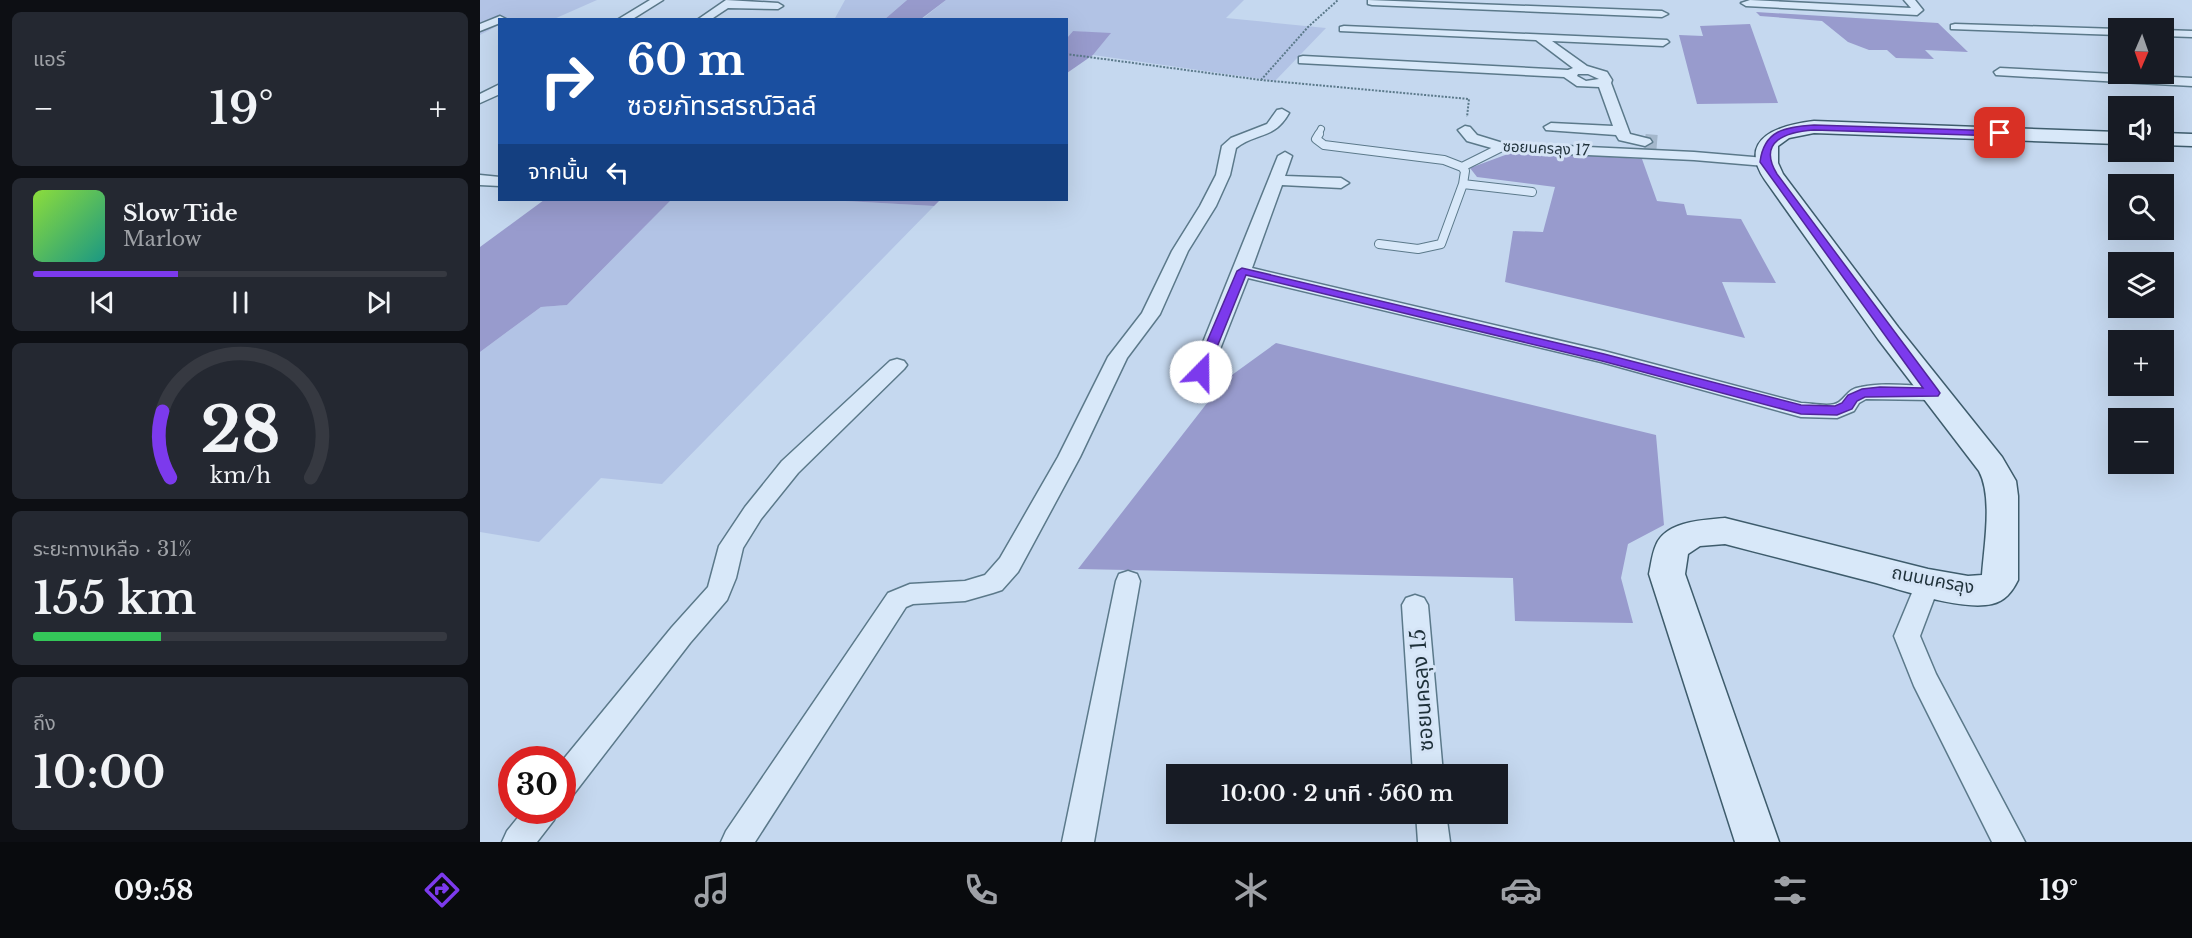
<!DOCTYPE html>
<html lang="th">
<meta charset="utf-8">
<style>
body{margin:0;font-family:"Libre Baskerville","Noto Sans Thai",serif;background:#242831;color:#f1f3f6;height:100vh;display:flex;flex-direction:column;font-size:22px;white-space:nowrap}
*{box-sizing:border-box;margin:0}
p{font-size:20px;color:#9ea1a6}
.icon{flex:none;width:33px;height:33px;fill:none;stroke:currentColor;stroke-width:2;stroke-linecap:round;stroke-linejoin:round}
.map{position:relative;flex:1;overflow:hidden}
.panel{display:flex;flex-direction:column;gap:12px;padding:12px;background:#0d0f14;width:480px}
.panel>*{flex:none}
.guide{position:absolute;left:18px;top:18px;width:570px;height:183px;border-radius:0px;box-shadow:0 6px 24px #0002;background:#1a4fa0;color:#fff;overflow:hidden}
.needle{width:39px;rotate:182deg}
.tools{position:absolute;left:1628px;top:18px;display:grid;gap:12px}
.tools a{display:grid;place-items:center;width:66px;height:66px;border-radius:0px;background:#171b24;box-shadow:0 6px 24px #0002;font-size:30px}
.speed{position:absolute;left:18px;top:746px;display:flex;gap:12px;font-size:30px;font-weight:700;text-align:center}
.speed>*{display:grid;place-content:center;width:78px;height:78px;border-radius:50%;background:#171b24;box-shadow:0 6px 24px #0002;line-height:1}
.speed .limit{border:9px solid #d22;background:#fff;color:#111}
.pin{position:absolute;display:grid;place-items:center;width:51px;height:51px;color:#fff;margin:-26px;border-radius:12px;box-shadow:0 3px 9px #0006}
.me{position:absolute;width:66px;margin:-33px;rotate:22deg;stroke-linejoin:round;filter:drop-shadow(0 0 4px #0008)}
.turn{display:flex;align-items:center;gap:21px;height:126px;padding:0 30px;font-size:27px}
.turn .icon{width:78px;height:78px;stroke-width:2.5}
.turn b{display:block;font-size:42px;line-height:51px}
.then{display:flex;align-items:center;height:57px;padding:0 30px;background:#0003;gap:12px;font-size:22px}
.big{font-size:45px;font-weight:600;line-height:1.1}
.panel .widget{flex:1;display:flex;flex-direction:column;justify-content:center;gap:9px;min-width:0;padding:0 21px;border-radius:9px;background:#242831}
.panel .dial{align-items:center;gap:0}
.dial svg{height:156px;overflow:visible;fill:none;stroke:#363941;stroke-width:7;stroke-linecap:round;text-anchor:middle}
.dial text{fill:#f1f3f6;stroke:none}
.song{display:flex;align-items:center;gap:18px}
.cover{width:72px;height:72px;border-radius:9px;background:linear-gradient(135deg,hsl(90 70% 55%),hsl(170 70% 35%))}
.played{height:6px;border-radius:3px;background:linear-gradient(90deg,#7c3aed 35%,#363941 35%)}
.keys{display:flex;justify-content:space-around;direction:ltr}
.heat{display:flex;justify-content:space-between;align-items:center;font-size:33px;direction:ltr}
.charge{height:9px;border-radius:4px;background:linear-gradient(90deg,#34c759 31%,#363941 0)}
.trip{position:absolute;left:686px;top:764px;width:342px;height:60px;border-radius:0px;background:#171b24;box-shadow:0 6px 24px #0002;font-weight:600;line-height:60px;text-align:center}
.tabs{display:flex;height:96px;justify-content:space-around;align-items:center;background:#090b0e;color:#9ea1a6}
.tabs .icon{width:42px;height:42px}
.tabs .selected{color:#7c3aed}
.tabs b{font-size:27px;color:#f1f3f6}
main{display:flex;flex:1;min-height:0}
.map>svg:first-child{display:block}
.farmland{fill:#b2c3e5}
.green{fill:#989bcd}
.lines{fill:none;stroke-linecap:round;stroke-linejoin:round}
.street-tunnel{stroke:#a4b7cb;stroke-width:16;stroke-dasharray:16 8;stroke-linecap:butt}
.lane-far1-casing{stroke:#5b798a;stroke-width:8}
.lane-casing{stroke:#5b798a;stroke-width:10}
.street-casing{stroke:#5b798a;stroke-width:3}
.secondary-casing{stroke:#3e5c6c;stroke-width:3}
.path{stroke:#5b798a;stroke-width:2;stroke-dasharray:2 1.5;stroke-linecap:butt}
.lane-far1{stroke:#d8e8f9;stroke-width:6}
.lane{stroke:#d8e8f9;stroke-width:8}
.street{fill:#d8e8f9;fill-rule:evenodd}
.secondary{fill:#d8e8f9;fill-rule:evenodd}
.route{fill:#7c3aed;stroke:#51269a;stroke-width:1.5}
.labels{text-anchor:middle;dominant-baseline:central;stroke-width:6;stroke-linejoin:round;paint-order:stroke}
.far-street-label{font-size:15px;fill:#1f313a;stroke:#d5e4f6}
.street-label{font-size:18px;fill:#1f313a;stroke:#d5e4f6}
.near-street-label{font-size:21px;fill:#1f313a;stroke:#d5e4f6}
</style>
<main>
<section class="panel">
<div class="widget"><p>แอร์</p>
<div class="heat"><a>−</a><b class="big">19°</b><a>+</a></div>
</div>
<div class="widget">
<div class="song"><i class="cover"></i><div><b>Slow Tide</b><p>Marlow</p></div></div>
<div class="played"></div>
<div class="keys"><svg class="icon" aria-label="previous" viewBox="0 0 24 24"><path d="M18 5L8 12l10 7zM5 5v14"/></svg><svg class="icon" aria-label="pause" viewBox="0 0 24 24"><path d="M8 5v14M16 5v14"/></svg><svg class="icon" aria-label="next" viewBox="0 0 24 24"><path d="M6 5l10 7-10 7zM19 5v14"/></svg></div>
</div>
<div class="widget dial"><svg viewBox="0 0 100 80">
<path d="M14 69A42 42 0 1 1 86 69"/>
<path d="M14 69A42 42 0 0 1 10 35" stroke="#7c3aed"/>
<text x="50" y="56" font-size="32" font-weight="700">28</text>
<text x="50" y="72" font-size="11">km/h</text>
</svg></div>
<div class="widget"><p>ระยะทางเหลือ · 31%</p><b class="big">155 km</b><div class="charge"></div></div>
<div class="widget"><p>ถึง</p><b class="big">10:00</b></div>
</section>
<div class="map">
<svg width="1712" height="842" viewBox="0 0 1712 842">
<rect width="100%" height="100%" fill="#c5d8ef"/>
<!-- farmland -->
<path class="farmland" d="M 0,0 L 117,0 L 74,19 L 20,20 L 19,25 L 0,35 Z
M 365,0 L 427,0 L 405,19 L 354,20 Z
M 466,0 L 764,0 L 746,18 L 846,28 L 795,81 L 613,55 L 630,34 L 593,31 L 587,38 L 586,20 L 441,20 Z
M 191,200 L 348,200 L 454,206 L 182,484 L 121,478 L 59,542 L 0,532 L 0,352 L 61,307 L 87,305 Z"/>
<!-- green -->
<path class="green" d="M 427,0 L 466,0 L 441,19 L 405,19 Z
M 1276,12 L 1458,23 L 1488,52 L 1445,50 L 1454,59 L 1416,58 L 1407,50 L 1389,50 L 1368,42 L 1342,21 L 1280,16 Z
M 1270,24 L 1298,103 L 1217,104 L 1199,35 L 1223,36 L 1220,26 Z
M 593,31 L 631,33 L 613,55 L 587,73 L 587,38 Z
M 1036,151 L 1162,159 L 1177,201 L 1204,204 L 1207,215 L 1261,219 L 1296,283 L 1242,282 L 1265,338 L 1025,282 L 1033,231 L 1063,232 L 1075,187 L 997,177 L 990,168 Z
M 64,200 L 191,200 L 87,305 L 61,307 L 0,352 L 0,247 Z
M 348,200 L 460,200 L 454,206 Z
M 796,343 L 1176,435 L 1184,525 L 1148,544 L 1141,578 L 1153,623 L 1035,621 L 1033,578 L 598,569 L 745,380 Z"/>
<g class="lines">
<!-- street-tunnel -->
<path class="street-tunnel" d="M 1165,142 L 1177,143"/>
<defs>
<path id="lane-far1" d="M 838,135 L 841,129"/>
<path id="lane" d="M 839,134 L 836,139 L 844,145 L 964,160 L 982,167 L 985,171 L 983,184 L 1052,192
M 982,167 L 1022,147
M 899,244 L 938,249 L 961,244 L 983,184"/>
<path id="street" d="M 170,0 L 183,0 L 151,20 L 137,20 Z
M 246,0 L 298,3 L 303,6 L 298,9 L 248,8 L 230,20 L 217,20 Z
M 888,0 L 1182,11 L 1188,14 L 1182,17 L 892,5 L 888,4 Z
M 1270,0 L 1431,8 L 1424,0 L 1435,0 L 1443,10 L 1437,15 L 1266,6 L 1261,3 Z
M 20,16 L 26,19 L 20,20 L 20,23 L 0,31 L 0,24 Z
M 1475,24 L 1638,29 L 1638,35 L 1471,29 L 1471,25 Z
M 864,26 L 1187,40 L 1189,42 L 1183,46 L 1072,41 L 1107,66 L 1127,72 L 1132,80 L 1131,83 L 1150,134 L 1170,139 L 1172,142 L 1165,146 L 1139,140 L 1136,135 L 1066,130 L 1064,127 L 1071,123 L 1133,126 L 1119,87 L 1097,86 L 1084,77 L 819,63 L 819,57 L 823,56 L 1088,70 L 1093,68 L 1056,40 L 860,31 L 860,27 ZM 1098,74 L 1108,74 L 1119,79 L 1106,81 L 1097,76 Z
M 1683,30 L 1712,31 L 1712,37 L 1683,36 Z
M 1520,68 L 1712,78 L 1712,86 L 1516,75 L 1514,72 Z
M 20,84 L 20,94 L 0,103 L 0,94 Z
M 802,109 L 809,113 C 794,140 776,132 756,148 L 750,175 L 736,206 L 708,251 L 680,314 L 647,358 L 600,457 L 538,572 L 522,590 L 513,593 L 485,601 L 433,604 L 426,607 L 275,842 L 241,842 L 246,831 L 408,593 L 430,584 L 485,581 L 505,575 L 520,558 L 578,457 L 628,357 L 662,313 L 692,251 L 720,206 L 736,175 L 742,146 L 751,138 L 787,124 L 797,110 Z
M 985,126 L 990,127 L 997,135 L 1023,143 L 1214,152 L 1285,158 L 1292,162 L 1285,166 L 1214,160 L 1022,151 L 987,141 L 978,130 Z
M 805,152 L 812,156 L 805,176 L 861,178 L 869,183 L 861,188 L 802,185 L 772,268 L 1124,351 L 1321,403 C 1331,403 1351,408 1359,402 C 1368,395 1368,389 1381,387 C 1405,382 1430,386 1453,386 L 1460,388 L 1463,393 L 1460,398 L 1453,400 L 1386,399 L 1379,403 L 1374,411 L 1357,418 L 1321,417 L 1121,362 L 768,278 L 731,372 L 728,376 L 721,378 L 714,376 L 711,372 L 798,156 Z
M 0,175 L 20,177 L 20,186 L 0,185 Z
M 417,359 L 424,361 L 427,365 L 424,369 L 318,473 L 281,519 L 263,548 L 256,578 L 247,600 L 210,643 L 93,795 L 82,799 L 82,761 L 192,627 L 228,587 L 239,546 L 265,507 L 302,461 L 410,361 Z
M 648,571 L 657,574 L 660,581 L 614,842 L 582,842 L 636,581 L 639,574 Z
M 1448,573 L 1457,576 L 1460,583 L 1440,636 L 1456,674 L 1545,842 L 1512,842 L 1434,686 L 1414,636 L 1439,576 Z
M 935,595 L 944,598 L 948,605 L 963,774 L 933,774 L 922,605 L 926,598 Z
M 44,810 L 78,810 L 74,820 L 57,842 L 22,842 L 27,831 Z
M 936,813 L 966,813 L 970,842 L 938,842 Z"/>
<path id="secondary" d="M 1334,121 L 1638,132 L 1638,144 L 1334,133 L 1309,138 L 1298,146 L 1298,163 L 1303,174 L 1418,327 L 1522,457 L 1536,481 L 1538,496 L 1538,580 C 1532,592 1525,601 1512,604 C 1483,611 1425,591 1396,583 C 1345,570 1295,557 1245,544 L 1220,546 L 1208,554 L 1205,574 L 1299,842 L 1255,842 L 1169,574 C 1171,565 1172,554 1176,545 C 1186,521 1223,520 1245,518 L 1448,569 L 1488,576 L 1502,575 C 1504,546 1513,497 1499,471 L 1398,339 L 1285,180 C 1256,137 1301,125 1334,121 Z
M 1683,133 L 1712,134 L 1712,146 L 1683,145 Z"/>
</defs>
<!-- lane-far1 casing -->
<use href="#lane-far1" class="lane-far1-casing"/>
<!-- lane casing -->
<use href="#lane" class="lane-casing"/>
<!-- street casing -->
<use href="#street" class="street-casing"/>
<!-- secondary casing -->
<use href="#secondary" class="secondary-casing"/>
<!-- path -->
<path class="path" d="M 586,54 L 781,80 L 989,99 L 987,117
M 781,80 L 828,27 L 858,0"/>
<!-- lane-far1 -->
<use href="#lane-far1" class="lane-far1"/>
<!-- lane -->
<use href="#lane" class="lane"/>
<!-- street -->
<use href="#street" class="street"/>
<!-- secondary -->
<use href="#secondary" class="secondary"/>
</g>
<!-- route -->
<path class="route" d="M 1334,125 L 1520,131 L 1524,133 L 1520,136 L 1334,130 C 1306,132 1277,141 1297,174 L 1458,390 L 1460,393 L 1458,396 L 1385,397 L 1377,401 L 1372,409 L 1357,415 L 1321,414 L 1122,361 L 766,275 L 727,372 L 721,376 L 714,372 L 757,271 L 762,268 L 1124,354 L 1321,405 L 1355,406 L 1362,403 L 1368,395 L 1382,389 L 1400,387 L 1443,388 L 1280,162 C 1284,130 1305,127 1334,125 Z"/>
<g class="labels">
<!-- far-street labels -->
<g class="far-street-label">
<text transform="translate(1066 148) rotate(3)">ซอยนครลุง 17</text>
</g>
<!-- street labels -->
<g class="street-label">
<text transform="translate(1453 580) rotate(11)">ถนนนครลุง</text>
</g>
<!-- near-street labels -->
<g class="near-street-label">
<text transform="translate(942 690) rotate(-94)">ซอยนครลุง 15</text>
</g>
</g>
</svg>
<div class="tools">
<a><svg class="needle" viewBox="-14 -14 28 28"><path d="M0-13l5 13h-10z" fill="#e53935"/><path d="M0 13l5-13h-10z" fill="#9ea1a6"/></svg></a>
<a><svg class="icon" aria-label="sound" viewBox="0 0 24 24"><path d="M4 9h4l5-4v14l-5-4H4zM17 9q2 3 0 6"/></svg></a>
<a><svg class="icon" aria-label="search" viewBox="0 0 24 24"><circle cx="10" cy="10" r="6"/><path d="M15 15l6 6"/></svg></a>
<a><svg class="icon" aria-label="layers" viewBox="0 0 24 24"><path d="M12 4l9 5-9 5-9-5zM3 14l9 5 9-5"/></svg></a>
<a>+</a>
<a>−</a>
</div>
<div class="speed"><div class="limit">30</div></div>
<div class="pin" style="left:1520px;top:133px;background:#d93025"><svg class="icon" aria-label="arrive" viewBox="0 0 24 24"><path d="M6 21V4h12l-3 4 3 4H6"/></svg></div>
<svg class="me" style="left:721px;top:372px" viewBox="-20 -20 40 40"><circle r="19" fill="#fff"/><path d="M0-13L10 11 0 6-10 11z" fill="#7c3aed"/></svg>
<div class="trip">10:00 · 2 นาที · 560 m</div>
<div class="guide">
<div class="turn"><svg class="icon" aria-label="right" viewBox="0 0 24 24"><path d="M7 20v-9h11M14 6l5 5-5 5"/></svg><div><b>60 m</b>ซอยภัทรสรณ์วิลล์</div></div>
<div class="then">จากนั้น<svg class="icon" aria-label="left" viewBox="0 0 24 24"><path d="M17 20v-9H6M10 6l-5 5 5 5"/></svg></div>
</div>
</div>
</main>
<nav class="tabs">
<b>09:58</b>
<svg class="icon selected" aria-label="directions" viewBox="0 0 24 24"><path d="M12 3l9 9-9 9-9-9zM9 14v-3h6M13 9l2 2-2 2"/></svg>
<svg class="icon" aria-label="music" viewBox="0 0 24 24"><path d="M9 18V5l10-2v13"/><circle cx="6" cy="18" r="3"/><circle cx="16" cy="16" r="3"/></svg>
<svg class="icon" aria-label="phone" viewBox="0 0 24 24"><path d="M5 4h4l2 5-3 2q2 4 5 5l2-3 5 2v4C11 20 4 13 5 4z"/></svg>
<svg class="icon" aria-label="climate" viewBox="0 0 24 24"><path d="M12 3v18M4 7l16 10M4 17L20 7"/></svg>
<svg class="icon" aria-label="car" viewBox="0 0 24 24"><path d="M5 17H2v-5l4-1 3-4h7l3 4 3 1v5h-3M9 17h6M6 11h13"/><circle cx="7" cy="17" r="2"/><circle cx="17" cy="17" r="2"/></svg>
<svg class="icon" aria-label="filters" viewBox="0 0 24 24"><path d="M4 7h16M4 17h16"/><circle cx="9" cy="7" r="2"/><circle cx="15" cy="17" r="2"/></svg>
<b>19°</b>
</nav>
